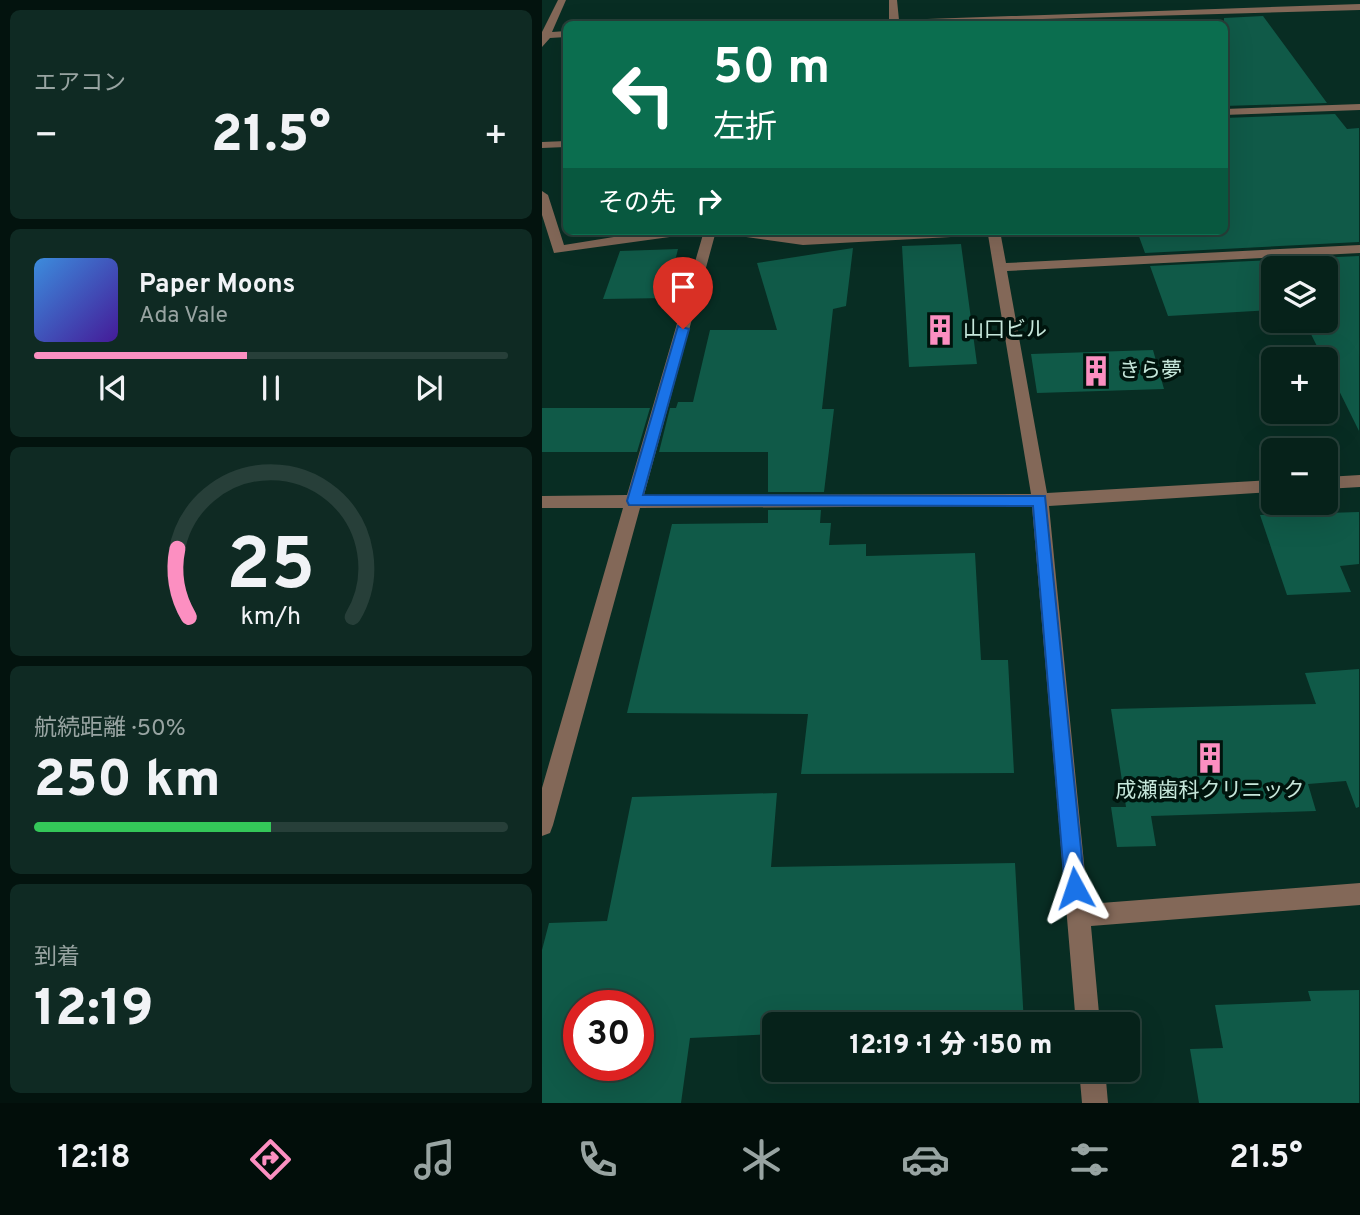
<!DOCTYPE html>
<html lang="ja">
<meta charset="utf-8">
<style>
body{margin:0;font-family:Overpass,"Noto Sans JP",sans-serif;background:#0f2a23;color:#f1f3f6;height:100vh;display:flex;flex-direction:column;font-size:26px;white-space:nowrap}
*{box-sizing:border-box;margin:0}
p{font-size:23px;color:#98a4a2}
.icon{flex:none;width:38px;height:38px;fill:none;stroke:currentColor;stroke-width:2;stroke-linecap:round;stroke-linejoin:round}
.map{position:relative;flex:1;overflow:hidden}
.details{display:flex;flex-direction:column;gap:10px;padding:10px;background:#03130e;width:542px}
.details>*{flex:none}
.guide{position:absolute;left:21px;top:21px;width:665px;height:214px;border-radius:10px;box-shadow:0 7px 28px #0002,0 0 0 2px #273f39;background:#0b6e4f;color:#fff;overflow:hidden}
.buttons{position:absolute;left:719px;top:256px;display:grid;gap:14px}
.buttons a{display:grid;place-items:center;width:77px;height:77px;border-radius:10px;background:#06221a;box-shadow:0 7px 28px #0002,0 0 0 2px #273f39;font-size:35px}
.speed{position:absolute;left:21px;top:990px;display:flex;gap:14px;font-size:35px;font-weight:700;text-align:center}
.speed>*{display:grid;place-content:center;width:91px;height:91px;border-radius:50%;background:#06221a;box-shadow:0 7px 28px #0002,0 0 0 2px #273f39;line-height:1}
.speed .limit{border:10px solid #d22;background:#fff;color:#111}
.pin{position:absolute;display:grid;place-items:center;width:60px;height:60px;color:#fff;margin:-72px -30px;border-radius:50% 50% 50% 0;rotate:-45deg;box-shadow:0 0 7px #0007}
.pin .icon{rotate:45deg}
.me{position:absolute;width:77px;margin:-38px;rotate:355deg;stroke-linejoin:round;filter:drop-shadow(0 0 5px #0008)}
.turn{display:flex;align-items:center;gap:24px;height:147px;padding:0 35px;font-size:32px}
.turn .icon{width:91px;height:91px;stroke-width:2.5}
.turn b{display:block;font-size:49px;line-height:60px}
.then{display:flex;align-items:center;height:66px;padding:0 35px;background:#0003;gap:14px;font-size:26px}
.big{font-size:52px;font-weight:800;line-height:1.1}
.details .tile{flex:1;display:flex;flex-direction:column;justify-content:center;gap:10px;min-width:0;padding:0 24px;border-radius:10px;background:#0f2a23}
.details .dial{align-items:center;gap:0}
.dial svg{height:182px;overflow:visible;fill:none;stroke:#273f39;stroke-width:7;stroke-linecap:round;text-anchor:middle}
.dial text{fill:#f1f3f6;stroke:none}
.song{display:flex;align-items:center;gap:21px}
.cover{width:84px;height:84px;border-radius:10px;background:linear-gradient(135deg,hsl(210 70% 55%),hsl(260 70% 35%))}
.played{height:7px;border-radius:4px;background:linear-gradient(90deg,#fc8fc1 45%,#273f39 45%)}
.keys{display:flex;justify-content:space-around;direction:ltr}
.heat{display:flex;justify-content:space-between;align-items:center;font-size:38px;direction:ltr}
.charge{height:10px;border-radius:5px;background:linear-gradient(90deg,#34c759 50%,#273f39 0)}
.trip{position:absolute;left:220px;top:1012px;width:378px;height:70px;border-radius:10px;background:#06221a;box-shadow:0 7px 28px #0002,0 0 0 2px #273f39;font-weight:800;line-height:70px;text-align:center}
.tab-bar{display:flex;height:112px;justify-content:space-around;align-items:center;background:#020e0a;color:#98a4a2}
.tab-bar .icon{width:49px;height:49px}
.tab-bar .selected{color:#fc8fc1}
.tab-bar b{font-size:32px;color:#f1f3f6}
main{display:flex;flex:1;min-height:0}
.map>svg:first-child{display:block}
.building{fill:#105a48;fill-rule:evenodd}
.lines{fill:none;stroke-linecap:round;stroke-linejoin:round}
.minor{fill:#836858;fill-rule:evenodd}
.route{fill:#1a73e8;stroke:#114b97;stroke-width:2}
.labels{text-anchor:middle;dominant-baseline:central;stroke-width:7;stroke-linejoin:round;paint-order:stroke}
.poi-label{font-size:21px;fill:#c6e7db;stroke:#00140d;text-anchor:start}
</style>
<main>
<section class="details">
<div class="tile"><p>エアコン</p>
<div class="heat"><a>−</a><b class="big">21.5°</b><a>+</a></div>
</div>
<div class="tile">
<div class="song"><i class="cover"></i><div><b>Paper Moons</b><p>Ada Vale</p></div></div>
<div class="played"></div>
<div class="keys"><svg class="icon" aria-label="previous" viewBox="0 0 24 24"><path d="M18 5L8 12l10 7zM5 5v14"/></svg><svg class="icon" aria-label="pause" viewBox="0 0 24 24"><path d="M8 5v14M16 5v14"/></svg><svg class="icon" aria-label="next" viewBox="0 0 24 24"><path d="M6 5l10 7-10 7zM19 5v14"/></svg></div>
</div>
<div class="tile dial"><svg viewBox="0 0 100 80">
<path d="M14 69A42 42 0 1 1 86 69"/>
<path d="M14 69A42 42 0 0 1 9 39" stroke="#fc8fc1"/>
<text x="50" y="56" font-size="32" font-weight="700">25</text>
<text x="50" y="72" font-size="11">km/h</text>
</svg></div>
<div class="tile"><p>航続距離 · 50%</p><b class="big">250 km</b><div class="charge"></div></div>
<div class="tile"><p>到着</p><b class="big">12:19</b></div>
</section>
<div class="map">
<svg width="818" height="1103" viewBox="0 0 818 1103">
<rect width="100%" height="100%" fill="#082d23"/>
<!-- building -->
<path class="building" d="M 721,16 L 785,103 L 682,106 L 682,18 Z
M 793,114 L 805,129 L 817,128 L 817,242 L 603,253 L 595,231 L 682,231 L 682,118 Z
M 419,244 L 435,364 L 367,367 L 360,246 Z
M 311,248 L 304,306 L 291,309 L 280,409 L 292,409 L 282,492 L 226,492 L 226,452 L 117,452 L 128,408 L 134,408 L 136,402 L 151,402 L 168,330 L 235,330 L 215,263 Z
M 136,249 L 124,298 L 61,299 L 78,251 Z
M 817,256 L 817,431 L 762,320 L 784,320 L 784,268 L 736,268 L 732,260 Z
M 732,260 L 732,310 L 626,316 L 608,266 Z
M 611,350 L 622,389 L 495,393 L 489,354 Z
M 0,408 L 108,408 L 95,452 L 0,452 Z
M 226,510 L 279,510 L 278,523 L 289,523 L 287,545 L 324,544 L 324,556 L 433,553 L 439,660 L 466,660 L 472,773 L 259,774 L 266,714 L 85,713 L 130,524 L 226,523 Z
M 817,512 L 817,564 L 798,566 L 809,592 L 745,595 L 718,515 Z
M 817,669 L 817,807 L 814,808 L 804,781 L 766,784 L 774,811 L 609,816 L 614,846 L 575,847 L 569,807 L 584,807 L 569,709 L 774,704 L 763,673 Z
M 235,793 L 229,867 L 473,863 L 482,1024 L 233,1024 L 233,1034 L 148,1038 L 139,1103 L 0,1103 L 0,950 L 7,923 L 65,921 L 90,797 ZM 37,1006 L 96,1006 L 96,1066 L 37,1066 Z
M 817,990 L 817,1103 L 657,1103 L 648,1049 L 681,1048 L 673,1005 L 769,1001 L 766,991 Z
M 233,1049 L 233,1069 L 484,1071 L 230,1075 Z"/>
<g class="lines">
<!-- minor -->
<path class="minor" d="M 16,0 L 24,0 L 10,32 L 24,31 L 24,37 L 8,38 L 0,47 L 0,32 Z
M 347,0 L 355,0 L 357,20 L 818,4 L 818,10 L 325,24 L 329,21 L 347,21 Z
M 818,104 L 818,110 L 682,115 L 682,109 Z
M 24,141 L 24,147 L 0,148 L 0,142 Z
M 0,191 L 6,195 L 22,245 L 109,231 L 148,231 L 142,235 L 12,253 L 0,215 Z
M 162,231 L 174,231 L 102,495 L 489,494 L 446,235 L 261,245 L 190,235 L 184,231 C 211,231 238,237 264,237 C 329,236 393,231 458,231 L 464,263 L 818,245 L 818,253 L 465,271 L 505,493 L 732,480 L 732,492 L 507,506 L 546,904 L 818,883 L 818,905 L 549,926 L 558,1024 L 534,1024 L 490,506 L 98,508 L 11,825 L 8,833 L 0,836 L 0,788 L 81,508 L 0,508 L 0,496 L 85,495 Z
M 818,475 L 818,487 L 784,489 L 784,477 Z
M 537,1069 L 563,1069 L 566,1103 L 540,1103 Z"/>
</g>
<!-- route -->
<path class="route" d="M 136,326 L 147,329 L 101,495 L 503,496 L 543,888 L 540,896 L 533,899 L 526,896 L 523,888 L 491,506 L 87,505 L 85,501 Z"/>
<!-- icons -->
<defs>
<symbol id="building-bare" viewBox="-9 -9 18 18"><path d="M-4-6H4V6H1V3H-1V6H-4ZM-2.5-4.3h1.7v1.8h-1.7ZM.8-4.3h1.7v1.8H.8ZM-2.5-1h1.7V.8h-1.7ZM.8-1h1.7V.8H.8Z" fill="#fc8fc1" stroke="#00140d" stroke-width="2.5" paint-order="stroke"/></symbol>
</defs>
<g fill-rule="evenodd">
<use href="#building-bare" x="376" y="308" width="44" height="44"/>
<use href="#building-bare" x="532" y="349" width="44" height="44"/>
<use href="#building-bare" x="646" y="736" width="44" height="44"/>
</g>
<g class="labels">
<!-- poi labels -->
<g class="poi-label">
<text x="421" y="330">山口ビル</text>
<text x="577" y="371">きら夢</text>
<text x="668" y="791" text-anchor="middle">成瀬歯科クリニック</text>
</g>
</g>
</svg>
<div class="buttons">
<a><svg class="icon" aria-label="layers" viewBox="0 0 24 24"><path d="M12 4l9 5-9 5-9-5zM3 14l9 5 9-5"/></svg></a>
<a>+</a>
<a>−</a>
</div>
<div class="speed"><div class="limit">30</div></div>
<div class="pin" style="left:141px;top:329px;background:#d93025"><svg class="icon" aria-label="arrive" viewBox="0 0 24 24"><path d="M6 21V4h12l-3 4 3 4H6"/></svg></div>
<svg class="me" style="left:533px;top:888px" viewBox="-20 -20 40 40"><path d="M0-17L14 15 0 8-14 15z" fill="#1a73e8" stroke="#fff" stroke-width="4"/></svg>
<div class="trip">12:19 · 1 分 · 150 m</div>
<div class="guide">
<div class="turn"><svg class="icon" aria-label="left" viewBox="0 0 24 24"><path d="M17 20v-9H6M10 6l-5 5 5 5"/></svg><div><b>50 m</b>左折</div></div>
<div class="then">その先<svg class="icon" aria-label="right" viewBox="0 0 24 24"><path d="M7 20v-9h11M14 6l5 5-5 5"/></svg></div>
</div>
</div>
</main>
<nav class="tab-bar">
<b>12:18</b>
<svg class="icon selected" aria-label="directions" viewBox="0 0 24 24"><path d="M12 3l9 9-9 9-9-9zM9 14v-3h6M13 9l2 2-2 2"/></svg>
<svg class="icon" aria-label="music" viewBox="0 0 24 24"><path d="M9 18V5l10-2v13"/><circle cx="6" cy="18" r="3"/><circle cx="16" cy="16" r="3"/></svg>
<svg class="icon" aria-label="phone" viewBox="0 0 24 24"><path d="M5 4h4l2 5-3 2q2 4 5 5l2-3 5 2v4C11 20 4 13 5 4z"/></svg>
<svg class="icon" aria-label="climate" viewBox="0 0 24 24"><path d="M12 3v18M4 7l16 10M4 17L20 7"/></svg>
<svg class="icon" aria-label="car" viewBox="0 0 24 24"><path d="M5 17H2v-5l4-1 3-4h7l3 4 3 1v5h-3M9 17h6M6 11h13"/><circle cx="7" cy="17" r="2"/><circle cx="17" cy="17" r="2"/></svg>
<svg class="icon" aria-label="filters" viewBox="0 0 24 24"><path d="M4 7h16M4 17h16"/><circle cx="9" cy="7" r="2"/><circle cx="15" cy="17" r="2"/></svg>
<b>21.5°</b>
</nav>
